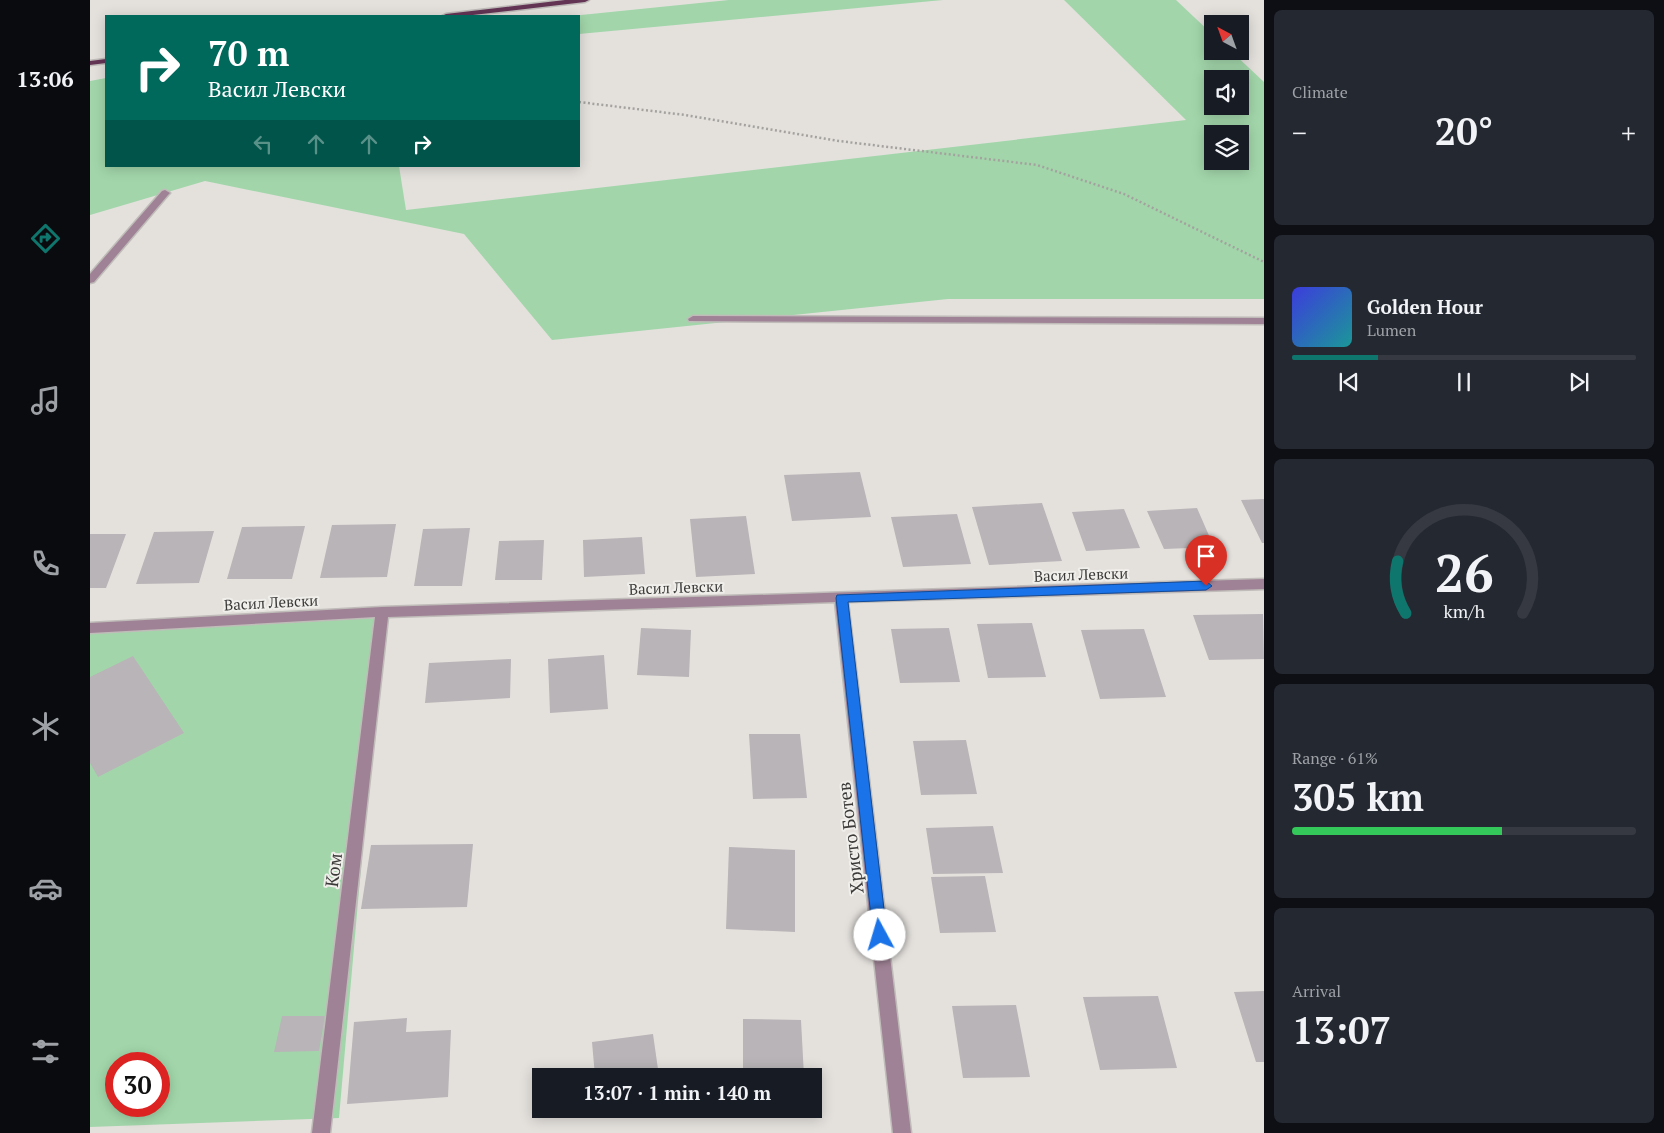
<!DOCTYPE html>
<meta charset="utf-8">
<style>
body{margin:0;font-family:"PT Serif",serif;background:#242831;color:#f1f3f6;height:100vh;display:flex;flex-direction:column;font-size:19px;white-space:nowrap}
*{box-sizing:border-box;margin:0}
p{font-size:16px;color:#9ea1a6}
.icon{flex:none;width:28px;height:28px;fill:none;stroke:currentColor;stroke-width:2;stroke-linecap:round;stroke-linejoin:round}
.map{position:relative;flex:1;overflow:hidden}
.details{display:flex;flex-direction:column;gap:10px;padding:10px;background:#0d0f14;width:400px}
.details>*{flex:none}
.banner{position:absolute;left:15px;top:15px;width:475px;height:152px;border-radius:0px;box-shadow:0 2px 12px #0003;background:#00695c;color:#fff;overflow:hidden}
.needle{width:32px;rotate:319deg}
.tools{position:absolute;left:1114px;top:15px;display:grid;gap:10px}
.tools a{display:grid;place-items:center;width:45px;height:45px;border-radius:0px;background:#171b24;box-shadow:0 2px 12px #0003;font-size:25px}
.speed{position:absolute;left:15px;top:1052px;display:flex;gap:10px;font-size:25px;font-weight:700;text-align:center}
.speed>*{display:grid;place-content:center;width:65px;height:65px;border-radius:50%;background:#171b24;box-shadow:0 2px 12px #0003;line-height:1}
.speed .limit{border:8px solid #d22;background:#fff;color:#111}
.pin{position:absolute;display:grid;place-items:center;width:42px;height:42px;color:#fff;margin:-51px -21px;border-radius:50% 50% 50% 0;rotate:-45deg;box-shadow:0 0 5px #0007}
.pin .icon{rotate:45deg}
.me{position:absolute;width:55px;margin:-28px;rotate:354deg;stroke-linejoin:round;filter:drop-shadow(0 0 4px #0008)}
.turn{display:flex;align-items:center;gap:18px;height:105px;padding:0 20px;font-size:22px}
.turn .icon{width:65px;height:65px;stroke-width:2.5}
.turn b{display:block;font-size:35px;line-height:42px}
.lanes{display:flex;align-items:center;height:48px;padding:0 20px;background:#0003;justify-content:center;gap:25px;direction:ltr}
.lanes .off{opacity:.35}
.big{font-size:38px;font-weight:700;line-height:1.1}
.details .tile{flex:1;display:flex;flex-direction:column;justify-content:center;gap:8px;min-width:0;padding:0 18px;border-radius:8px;background:#242831}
.details .dial{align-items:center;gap:0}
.dial svg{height:130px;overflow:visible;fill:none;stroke:#363941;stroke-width:7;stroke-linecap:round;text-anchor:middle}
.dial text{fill:#f1f3f6;stroke:none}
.song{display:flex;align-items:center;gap:15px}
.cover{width:60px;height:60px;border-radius:8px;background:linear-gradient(135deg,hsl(240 70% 55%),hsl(180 70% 35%))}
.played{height:5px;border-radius:2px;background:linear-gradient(90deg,#0f766e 25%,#363941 25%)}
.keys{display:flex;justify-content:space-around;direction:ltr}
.heat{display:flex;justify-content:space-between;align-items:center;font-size:28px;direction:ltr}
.charge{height:8px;border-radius:4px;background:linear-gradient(90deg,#34c759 61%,#363941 0)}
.trip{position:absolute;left:442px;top:1068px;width:290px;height:50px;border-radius:0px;background:#171b24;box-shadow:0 2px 12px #0003;font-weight:700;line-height:50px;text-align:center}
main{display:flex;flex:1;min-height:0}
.dock{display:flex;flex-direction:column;width:90px;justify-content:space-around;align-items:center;background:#090b0e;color:#9ea1a6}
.dock .icon{width:35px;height:35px}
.dock .active{color:#0f766e}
.dock b{font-size:22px;color:#f1f3f6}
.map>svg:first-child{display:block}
.green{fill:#a2d6aa;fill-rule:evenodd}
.building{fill:#b8b4b7}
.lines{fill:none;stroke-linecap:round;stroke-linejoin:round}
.minor-casing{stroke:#bfbcb9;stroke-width:3}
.major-casing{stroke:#bfbcb9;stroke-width:3}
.path{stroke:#a4a29f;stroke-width:2.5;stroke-dasharray:2 2.5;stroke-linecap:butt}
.minor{fill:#9f8295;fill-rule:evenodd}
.major{fill:#643455;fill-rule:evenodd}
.route{fill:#1a73e8;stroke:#114b97}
.labels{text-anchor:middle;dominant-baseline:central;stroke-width:4;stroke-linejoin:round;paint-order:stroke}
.street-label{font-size:15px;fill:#3b3a39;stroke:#f1efeb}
.near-street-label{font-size:18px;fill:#3b3a39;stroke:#f1efeb}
</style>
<main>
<nav class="dock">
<b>13:06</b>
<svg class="icon active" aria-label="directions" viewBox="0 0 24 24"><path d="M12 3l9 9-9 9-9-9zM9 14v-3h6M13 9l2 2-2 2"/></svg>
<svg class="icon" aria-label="music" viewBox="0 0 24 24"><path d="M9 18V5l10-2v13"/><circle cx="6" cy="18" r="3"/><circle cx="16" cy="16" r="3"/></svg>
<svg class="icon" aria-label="phone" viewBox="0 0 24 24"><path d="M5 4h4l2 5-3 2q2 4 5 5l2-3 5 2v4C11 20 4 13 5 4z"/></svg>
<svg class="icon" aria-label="climate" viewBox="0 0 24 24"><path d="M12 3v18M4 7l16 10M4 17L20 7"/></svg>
<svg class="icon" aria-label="car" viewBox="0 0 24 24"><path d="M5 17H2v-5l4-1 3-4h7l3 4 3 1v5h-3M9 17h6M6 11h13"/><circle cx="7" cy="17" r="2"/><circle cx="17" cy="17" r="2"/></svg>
<svg class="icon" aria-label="filters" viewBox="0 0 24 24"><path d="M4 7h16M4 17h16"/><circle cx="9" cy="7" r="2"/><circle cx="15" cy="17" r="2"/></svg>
</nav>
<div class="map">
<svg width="1174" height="1133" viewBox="0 0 1174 1133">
<rect width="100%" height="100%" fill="#e4e1dd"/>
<!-- green -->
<path class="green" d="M 639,0 L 853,0 L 489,34 L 489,16 L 481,16 Z
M 974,0 L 1086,0 L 1122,34 L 1122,51 L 1141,51 L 1174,82 L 1174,299 L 858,299 L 462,340 L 374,234 L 115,181 L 0,215 L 0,81 L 16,78 L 16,166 L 309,166 L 316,210 L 1096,120 ZM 1122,79 L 1150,79 L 1150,106 L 1122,106 ZM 1122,134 L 1150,134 L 1150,161 L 1122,161 Z
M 293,618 L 249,1118 L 0,1127 L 0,627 ZM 26,1064 L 69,1064 L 69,1106 L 26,1106 Z"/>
<!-- building -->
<path class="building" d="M 770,472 L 781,517 L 702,521 L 694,475 Z
M 1174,499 L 1174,543 L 1172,543 L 1151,500 Z
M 952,503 L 972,561 L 899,565 L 882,507 Z
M 1107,508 L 1124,547 L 1074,549 L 1057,511 Z
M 1034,509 L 1050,548 L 996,551 L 982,512 Z
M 867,514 L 881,564 L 813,567 L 801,517 Z
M 656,516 L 665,574 L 606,577 L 600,519 Z
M 306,524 L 297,577 L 230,578 L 242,525 Z
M 215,526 L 202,579 L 137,579 L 152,527 Z
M 380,528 L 372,586 L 324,586 L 333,529 Z
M 124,531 L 109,583 L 46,584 L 64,532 Z
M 0,534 L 36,534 L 16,588 L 0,588 Z
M 552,537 L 555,574 L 494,577 L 493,540 Z
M 454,540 L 452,580 L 405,580 L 409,541 Z
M 1173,614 L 1174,659 L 1119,660 L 1103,615 Z
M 942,623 L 956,677 L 898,678 L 887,624 Z
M 551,628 L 601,630 L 599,677 L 547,675 Z
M 859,628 L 870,682 L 810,683 L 801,629 Z
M 1054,629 L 1076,697 L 1010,699 L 991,630 Z
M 514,655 L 518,709 L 460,713 L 458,659 Z
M 43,656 L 94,733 L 8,777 L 0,763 L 0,677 Z
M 421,659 L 420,698 L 335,703 L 339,663 Z
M 659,734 L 710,734 L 717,798 L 663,799 Z
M 876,740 L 887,794 L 831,795 L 823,741 Z
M 903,826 L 913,873 L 843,874 L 836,828 Z
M 383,844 L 377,907 L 271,909 L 281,845 Z
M 639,847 L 705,850 L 705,932 L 636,929 Z
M 895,876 L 906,932 L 850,933 L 841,877 Z
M 1174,991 L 1174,1062 L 1166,1062 L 1144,992 Z
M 1068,996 L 1087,1068 L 1010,1070 L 993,997 Z
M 926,1005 L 940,1077 L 873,1078 L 862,1006 Z
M 192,1016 L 235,1016 L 229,1051 L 184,1052 Z
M 317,1018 L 316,1032 L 361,1030 L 358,1097 L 257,1104 L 264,1022 Z
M 653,1019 L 711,1020 L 714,1076 L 653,1076 Z
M 563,1034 L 569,1076 L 505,1076 L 502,1042 Z"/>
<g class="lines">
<defs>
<path id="minor" d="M 75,190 L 80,193 L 78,195 L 4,282 L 0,283 L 0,274 L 72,191 Z
M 603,316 L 1174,318 L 1174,324 L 599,321 L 598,319 Z
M 1174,579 L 1174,589 L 758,602 L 821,1133 L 803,1133 L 745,602 L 298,617 L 240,1133 L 222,1133 L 285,617 L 0,633 L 0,623 L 292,607 Z"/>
<path id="major" d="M 475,0 L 499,0 L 495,2 L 374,16 L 352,16 L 356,14 Z
M 16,59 L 16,63 L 0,65 L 0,61 Z"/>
</defs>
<!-- minor casing -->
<use href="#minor" class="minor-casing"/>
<!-- major casing -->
<use href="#major" class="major-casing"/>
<!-- path -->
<path class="path" d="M 489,102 L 595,115 L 749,141 L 947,165 L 1034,194 L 1174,262"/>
<!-- minor -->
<use href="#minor" class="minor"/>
<!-- major -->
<use href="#major" class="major"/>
</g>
<!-- route -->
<path class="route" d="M 1116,581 L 1122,586 L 1116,590 L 758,602 L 797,935 L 795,939 L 790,941 L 785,939 L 783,935 L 746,598 L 747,595 Z"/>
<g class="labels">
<!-- street labels -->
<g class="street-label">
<text transform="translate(991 574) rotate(-2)">Васил Левски</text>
<text transform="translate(586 587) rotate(-2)">Васил Левски</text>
<text transform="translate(181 602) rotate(-3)">Васил Левски</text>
</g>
<!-- near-street labels -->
<g class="near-street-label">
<text transform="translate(760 838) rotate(-97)">Христо Ботев</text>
<text transform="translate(243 870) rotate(-83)">Ком</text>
</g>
</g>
</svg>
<div class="tools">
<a><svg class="needle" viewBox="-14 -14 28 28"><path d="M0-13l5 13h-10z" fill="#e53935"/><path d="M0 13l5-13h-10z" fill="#9ea1a6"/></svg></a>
<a><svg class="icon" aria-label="sound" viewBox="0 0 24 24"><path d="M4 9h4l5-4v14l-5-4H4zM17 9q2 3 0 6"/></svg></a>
<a><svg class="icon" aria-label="layers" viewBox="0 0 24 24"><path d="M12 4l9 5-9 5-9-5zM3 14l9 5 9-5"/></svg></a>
</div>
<div class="speed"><div class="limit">30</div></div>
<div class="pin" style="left:1116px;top:586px;background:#d93025"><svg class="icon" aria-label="arrive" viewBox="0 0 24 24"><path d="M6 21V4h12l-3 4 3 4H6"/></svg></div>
<svg class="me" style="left:790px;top:935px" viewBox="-20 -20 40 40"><circle r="19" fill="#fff"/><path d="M0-13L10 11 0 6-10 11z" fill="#1a73e8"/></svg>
<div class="trip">13:07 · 1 min · 140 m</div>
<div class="banner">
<div class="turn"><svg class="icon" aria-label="right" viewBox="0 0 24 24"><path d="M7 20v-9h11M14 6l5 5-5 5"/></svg><div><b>70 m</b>Васил Левски</div></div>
<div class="lanes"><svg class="icon off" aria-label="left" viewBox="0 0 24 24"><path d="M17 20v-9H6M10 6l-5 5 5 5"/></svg><svg class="icon off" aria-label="ahead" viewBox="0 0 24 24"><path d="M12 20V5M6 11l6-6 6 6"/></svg><svg class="icon off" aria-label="ahead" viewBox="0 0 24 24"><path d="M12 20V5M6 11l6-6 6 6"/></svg><svg class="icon" aria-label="right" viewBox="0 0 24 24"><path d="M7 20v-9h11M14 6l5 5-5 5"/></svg></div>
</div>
</div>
<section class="details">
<div class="tile"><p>Climate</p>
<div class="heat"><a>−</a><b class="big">20°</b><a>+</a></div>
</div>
<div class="tile">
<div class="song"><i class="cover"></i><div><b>Golden Hour</b><p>Lumen</p></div></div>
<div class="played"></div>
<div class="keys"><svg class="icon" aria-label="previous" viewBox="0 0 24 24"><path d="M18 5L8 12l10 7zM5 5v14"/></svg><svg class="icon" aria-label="pause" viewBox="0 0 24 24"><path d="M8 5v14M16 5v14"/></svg><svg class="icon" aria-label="next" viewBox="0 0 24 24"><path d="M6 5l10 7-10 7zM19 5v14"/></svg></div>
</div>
<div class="tile dial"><svg viewBox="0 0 100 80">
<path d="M14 69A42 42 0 1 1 86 69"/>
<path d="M14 69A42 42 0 0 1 9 37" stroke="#0f766e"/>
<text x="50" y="56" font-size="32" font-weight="700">26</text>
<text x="50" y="72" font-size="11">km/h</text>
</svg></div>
<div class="tile"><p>Range · 61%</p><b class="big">305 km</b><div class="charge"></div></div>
<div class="tile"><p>Arrival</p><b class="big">13:07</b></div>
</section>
</main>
